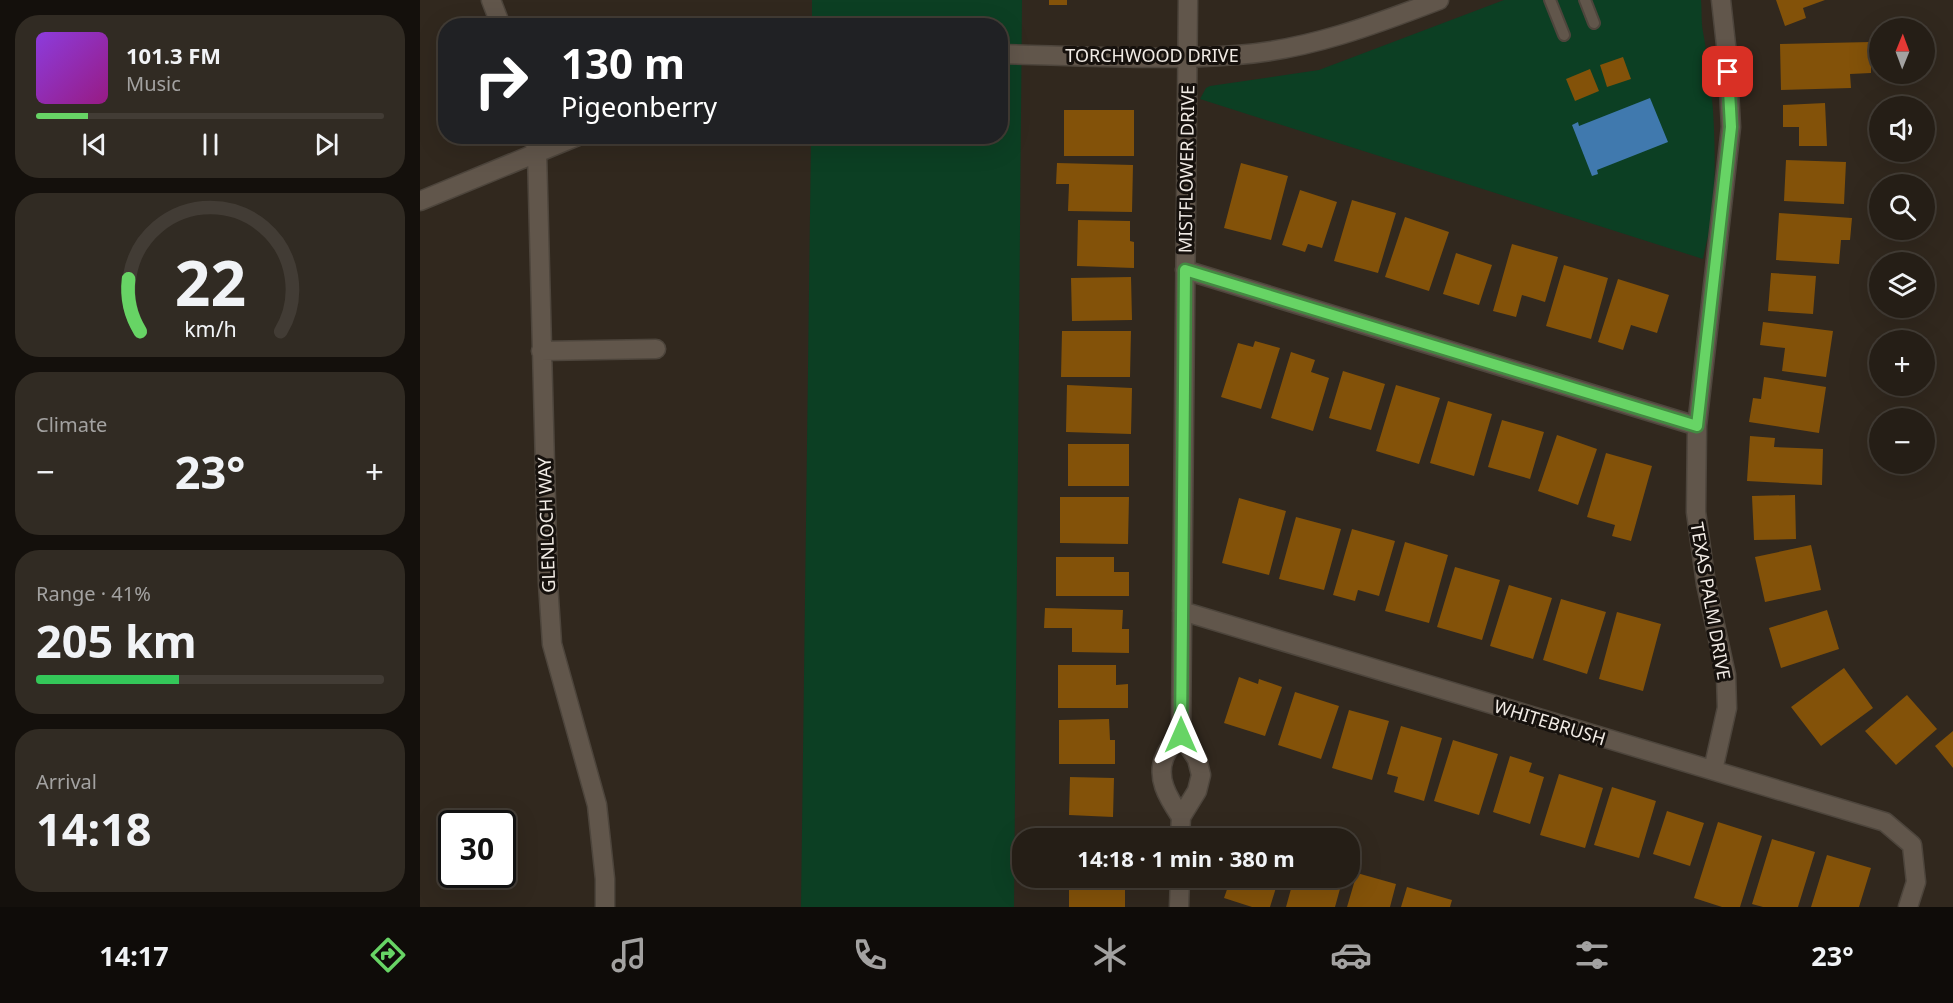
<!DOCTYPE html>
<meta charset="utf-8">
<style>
body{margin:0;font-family:"Noto Sans",sans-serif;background:#312b23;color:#f1f3f6;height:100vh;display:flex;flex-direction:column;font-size:22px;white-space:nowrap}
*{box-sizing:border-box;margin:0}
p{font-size:20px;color:#a3a2a1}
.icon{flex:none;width:33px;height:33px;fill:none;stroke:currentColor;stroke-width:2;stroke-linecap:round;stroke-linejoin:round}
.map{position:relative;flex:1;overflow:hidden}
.side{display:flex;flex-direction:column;gap:15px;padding:15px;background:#14100c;width:420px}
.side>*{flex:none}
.banner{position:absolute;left:18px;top:18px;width:570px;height:126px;border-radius:24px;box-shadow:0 6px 24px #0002,0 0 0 2px #423c35;background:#202124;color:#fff;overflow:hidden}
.needle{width:39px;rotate:1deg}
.fabs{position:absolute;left:1449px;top:18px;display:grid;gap:12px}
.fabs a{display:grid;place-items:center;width:66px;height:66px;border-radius:50%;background:#251e16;box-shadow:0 6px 24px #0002,0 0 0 2px #423c35;font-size:30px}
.speed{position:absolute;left:18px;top:810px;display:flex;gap:12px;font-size:30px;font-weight:700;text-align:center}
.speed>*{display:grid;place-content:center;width:78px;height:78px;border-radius:50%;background:#251e16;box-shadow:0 6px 24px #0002,0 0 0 2px #423c35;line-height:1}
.speed .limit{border:3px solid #111;border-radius:9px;background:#fff;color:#111}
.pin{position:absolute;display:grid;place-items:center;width:51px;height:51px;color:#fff;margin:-26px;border-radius:12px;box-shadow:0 3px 9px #0006}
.me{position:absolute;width:66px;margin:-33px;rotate:0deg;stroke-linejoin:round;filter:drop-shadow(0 0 4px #0008)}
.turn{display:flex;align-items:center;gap:21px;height:126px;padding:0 24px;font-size:27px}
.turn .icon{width:78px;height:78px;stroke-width:2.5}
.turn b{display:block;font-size:42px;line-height:51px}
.big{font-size:45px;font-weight:700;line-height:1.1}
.side .card{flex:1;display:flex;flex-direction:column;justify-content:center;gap:9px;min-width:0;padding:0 21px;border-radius:24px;background:#312b23}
.side .dial{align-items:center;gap:0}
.dial svg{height:156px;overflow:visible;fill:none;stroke:#423c35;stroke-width:7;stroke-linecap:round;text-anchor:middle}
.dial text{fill:#f1f3f6;stroke:none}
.song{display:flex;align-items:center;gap:18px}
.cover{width:72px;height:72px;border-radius:9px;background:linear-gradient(135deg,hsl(270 70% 55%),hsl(310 70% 35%))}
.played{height:6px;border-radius:3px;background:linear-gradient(90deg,#67d465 15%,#423c35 15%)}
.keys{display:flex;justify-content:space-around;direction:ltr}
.heat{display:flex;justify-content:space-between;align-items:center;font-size:33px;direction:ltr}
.charge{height:9px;border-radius:4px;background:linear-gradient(90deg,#34c759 41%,#423c35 0)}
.trip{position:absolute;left:592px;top:828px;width:348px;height:60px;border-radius:24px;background:#251e16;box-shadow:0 6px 24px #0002,0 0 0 2px #423c35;font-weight:700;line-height:60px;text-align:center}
.tab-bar{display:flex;height:96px;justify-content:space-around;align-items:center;background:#0f0c09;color:#a3a2a1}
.tab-bar .icon{width:42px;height:42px}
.tab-bar .current{color:#67d465}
.tab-bar b{font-size:27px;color:#f1f3f6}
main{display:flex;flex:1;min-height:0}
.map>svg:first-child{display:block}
.green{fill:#0c3f23}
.water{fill:#4079ae}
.building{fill:#835209}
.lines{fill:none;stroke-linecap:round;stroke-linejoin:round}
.lane-casing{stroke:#4d453c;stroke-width:14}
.street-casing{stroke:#4d453c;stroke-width:21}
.lane{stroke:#61564b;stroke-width:10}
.street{stroke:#61564b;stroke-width:18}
.route-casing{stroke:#438a42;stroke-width:15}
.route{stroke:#67d465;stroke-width:10}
.labels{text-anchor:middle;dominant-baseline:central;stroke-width:6;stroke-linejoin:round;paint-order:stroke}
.street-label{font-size:18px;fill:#f1ebe5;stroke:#16110d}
</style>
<main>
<section class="side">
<div class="card">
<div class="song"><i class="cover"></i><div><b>101.3 FM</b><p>Music</p></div></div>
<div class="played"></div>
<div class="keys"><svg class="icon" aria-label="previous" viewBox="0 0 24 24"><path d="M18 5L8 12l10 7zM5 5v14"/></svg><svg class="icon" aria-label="pause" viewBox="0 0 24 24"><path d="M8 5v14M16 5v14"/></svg><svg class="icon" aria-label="next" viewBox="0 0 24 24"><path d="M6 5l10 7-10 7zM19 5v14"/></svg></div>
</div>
<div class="card dial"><svg viewBox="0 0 100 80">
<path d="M14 69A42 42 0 1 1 86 69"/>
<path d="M14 69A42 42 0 0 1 8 42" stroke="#67d465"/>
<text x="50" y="56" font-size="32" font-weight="700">22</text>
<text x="50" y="72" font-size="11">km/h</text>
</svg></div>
<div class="card"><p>Climate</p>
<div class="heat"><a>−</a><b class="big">23°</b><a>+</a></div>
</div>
<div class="card"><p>Range · 41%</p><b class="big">205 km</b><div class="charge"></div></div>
<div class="card"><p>Arrival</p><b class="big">14:18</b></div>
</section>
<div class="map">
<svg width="1533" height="907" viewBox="0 0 1533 907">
<rect width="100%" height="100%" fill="#31281e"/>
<!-- green -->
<path class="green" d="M 392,0 L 602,0 L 594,907 L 381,907 L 391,137 L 580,136 L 580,26 L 392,25 Z
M 1084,0 L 1281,0 C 1282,11 1281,21 1283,32 C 1294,90 1297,150 1293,210 C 1291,226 1286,243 1283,259 L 780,99 L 786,88 L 790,86 L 899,70 Z"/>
<!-- water -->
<path class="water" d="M 1230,98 L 1248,142 L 1177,170 L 1178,174 L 1172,176 L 1152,125 L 1158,122 L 1159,126 Z"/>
<!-- building -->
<path class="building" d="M 629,0 L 647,0 L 647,5 L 629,5 Z
M 1356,0 L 1405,0 L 1383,8 L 1386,18 L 1365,26 Z
M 1451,42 L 1451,73 L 1430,74 L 1431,88 L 1361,90 L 1360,44 Z
M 1203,57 L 1211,79 L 1187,87 L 1180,65 Z
M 1170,69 L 1179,91 L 1155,101 L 1146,79 Z
M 1405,103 L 1407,146 L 1379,146 L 1379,127 L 1363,127 L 1363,105 Z
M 644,110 L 714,110 L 714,156 L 644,156 Z
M 1366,160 L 1426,162 L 1424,204 L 1364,201 Z
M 637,163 L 713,165 L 712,212 L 648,211 L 649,184 L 636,184 Z
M 821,163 L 868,176 L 851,240 L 804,228 Z
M 880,190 L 917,202 L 902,248 L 888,244 L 885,252 L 862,245 Z
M 932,200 L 976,213 L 958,273 L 914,261 Z
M 1359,213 L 1432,218 L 1430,240 L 1421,240 L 1419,264 L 1356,260 Z
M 985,217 L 1029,232 L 1009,291 L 965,277 Z
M 658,220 L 710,221 L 710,241 L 714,242 L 714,268 L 657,266 Z
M 1092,244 L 1138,257 L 1125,302 L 1102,295 L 1096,317 L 1073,311 Z
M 1036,253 L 1072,265 L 1059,305 L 1023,294 Z
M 1144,265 L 1188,278 L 1171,339 L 1126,326 Z
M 1351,273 L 1396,276 L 1393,314 L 1348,311 Z
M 711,277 L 712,320 L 652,321 L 651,278 Z
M 1198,279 L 1249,295 L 1237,333 L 1211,325 L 1203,350 L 1178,342 Z
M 1343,322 L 1413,331 L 1406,377 L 1362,371 L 1365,348 L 1340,345 Z
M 642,331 L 711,331 L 710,377 L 641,377 Z
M 835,341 L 860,348 L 841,409 L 801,397 L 818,343 L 833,347 Z
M 871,352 L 895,360 L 891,372 L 909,378 L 893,431 L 851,418 Z
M 923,371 L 965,384 L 951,430 L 909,418 Z
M 1344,377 L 1406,387 L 1399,433 L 1329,422 L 1333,398 L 1341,399 Z
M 647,385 L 712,388 L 711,434 L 646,432 Z
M 976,385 L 1020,398 L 999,464 L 956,451 Z
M 1028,401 L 1072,414 L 1054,476 L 1010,463 Z
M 1082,420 L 1124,432 L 1110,479 L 1068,467 Z
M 1137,435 L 1177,449 L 1158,505 L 1118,491 Z
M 1330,436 L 1355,438 L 1354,447 L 1403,449 L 1402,485 L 1327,481 Z
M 648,444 L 709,444 L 709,486 L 648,486 Z
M 1186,453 L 1232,466 L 1211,541 L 1192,536 L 1195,525 L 1167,517 Z
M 1375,495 L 1376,539 L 1334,540 L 1332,496 Z
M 640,497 L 709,497 L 708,544 L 640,543 Z
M 819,498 L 866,511 L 849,575 L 802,563 Z
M 876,517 L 921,529 L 904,590 L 859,579 Z
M 932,529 L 975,541 L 959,596 L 938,590 L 935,601 L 913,595 Z
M 985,542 L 1028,555 L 1009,623 L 965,611 Z
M 1391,545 L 1401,590 L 1345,602 L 1335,557 Z
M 636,557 L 694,557 L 694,572 L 709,572 L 709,596 L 636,596 Z
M 1035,567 L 1080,580 L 1062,640 L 1017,627 Z
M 1089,585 L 1132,598 L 1113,659 L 1070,646 Z
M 1141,599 L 1186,612 L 1167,674 L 1123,660 Z
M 625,608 L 703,610 L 702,629 L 709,629 L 709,653 L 652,652 L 652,628 L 624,628 Z
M 1407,610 L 1419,649 L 1361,668 L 1349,628 Z
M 1197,612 L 1241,624 L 1223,691 L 1179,679 Z
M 638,665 L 696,665 L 696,685 L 708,684 L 708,708 L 638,708 Z
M 1424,668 L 1453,708 L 1401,746 L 1371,707 Z
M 819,677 L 838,684 L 839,679 L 862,687 L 845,736 L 804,723 Z
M 875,692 L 919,706 L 901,759 L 858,745 Z
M 1487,695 L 1517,729 L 1476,765 L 1445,731 Z
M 929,710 L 969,721 L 952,780 L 912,768 Z
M 689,719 L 690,740 L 695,740 L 695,764 L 639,764 L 639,720 Z
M 981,726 L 1022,738 L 1004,801 L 974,792 L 978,777 L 967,774 Z
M 1533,731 L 1533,768 L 1515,746 Z
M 1033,740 L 1078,754 L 1059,815 L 1014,801 Z
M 1090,756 L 1112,763 L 1109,772 L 1124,777 L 1110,824 L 1073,812 Z
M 1139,774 L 1183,788 L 1165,848 L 1120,835 Z
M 650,777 L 694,778 L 693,817 L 649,815 Z
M 1192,787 L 1236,801 L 1219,858 L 1174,845 Z
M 1247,811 L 1284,823 L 1270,866 L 1233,854 Z
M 1298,822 L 1342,836 L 1320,907 L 1302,907 L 1274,898 Z
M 653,830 L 706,831 L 706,838 L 653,838 Z
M 824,833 L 842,838 L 823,838 Z
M 1352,839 L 1395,852 L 1378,907 L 1343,907 L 1332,904 Z
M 1407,855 L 1451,868 L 1439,907 L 1391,907 Z
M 937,873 L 976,884 L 970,907 L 927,907 Z
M 811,878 L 859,878 L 850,907 L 832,907 L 804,898 Z
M 874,878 L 923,878 L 915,907 L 866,907 Z
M 649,885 L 705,885 L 705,907 L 649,907 Z
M 987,887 L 1032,900 L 1030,907 L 981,907 Z"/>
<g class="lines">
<defs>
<path id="lane" d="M 1130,0 L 1144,35
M 1165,0 L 1174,23"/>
<path id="street" d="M 71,0 L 81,26
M 580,54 C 659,56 739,61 817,55 C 887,50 954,25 1019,0
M 113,136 L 117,153 L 128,583 L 132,644 L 177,805 L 185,879 L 185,907
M 0,201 L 158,136
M 765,270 L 1277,426
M 121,351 L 236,349
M 762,611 L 1465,822 L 1492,845 L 1496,882 L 1488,907
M 1293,770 L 1307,708 L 1306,675 L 1286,584 L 1276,512 L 1277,426 L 1311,127 L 1307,54 L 1301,0
M 761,817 C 749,799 734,777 746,754 C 749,747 756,741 761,735
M 760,838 L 761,817 L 777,791 L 781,775 L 777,759 L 761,735 L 768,0
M 759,907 L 760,878"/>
</defs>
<!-- lane casing -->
<use href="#lane" class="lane-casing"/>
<!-- street casing -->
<use href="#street" class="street-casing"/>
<!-- lane -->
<use href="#lane" class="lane"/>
<!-- street -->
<use href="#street" class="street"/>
</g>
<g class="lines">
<defs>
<path id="route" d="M 761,735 L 765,270 L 1277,426 L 1311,127 L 1308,72"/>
</defs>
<!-- route casing -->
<use href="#route" class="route-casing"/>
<!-- route -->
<use href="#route" class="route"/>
</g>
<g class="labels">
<!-- street labels -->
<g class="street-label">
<text x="732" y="55">TORCHWOOD DRIVE</text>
<text transform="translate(766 169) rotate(-89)">MISTFLOWER DRIVE</text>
<text transform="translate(126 525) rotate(-92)">GLENLOCH WAY</text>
<text transform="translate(1291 601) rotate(80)">TEXAS PALM DRIVE</text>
<text transform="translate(1130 722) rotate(17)">WHITEBRUSH</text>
</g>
</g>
</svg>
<div class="fabs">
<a><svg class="needle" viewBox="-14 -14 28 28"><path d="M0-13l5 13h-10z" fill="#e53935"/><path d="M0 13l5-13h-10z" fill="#a3a2a1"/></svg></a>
<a><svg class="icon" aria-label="sound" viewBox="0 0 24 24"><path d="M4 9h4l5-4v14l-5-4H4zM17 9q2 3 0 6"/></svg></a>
<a><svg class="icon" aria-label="search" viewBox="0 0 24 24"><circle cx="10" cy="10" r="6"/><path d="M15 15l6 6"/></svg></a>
<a><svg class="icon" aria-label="layers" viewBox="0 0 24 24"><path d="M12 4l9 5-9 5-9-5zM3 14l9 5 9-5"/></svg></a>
<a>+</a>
<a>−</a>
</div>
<div class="speed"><div class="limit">30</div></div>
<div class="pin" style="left:1308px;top:72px;background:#d93025"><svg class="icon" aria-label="arrive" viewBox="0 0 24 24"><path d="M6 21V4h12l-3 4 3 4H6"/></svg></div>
<svg class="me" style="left:761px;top:735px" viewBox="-20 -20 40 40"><path d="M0-17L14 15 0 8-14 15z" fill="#67d465" stroke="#fff" stroke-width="4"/></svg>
<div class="trip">14:18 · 1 min · 380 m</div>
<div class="banner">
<div class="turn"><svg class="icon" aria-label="right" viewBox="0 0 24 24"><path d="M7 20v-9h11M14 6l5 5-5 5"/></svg><div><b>130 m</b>Pigeonberry</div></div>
</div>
</div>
</main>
<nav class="tab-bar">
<b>14:17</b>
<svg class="icon current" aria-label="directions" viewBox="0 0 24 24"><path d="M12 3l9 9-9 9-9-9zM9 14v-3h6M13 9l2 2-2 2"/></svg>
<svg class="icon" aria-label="music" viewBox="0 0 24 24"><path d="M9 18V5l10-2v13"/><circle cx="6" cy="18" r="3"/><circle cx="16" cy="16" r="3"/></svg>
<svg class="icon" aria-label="phone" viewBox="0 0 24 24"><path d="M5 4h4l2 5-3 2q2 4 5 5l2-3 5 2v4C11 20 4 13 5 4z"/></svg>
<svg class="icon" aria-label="climate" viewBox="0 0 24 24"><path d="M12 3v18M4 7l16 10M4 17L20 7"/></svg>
<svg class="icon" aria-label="car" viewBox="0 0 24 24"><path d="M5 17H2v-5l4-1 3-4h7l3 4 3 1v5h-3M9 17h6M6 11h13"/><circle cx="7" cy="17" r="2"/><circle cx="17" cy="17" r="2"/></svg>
<svg class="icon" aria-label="filters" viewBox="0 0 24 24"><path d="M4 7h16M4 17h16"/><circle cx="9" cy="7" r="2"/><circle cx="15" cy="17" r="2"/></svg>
<b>23°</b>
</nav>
